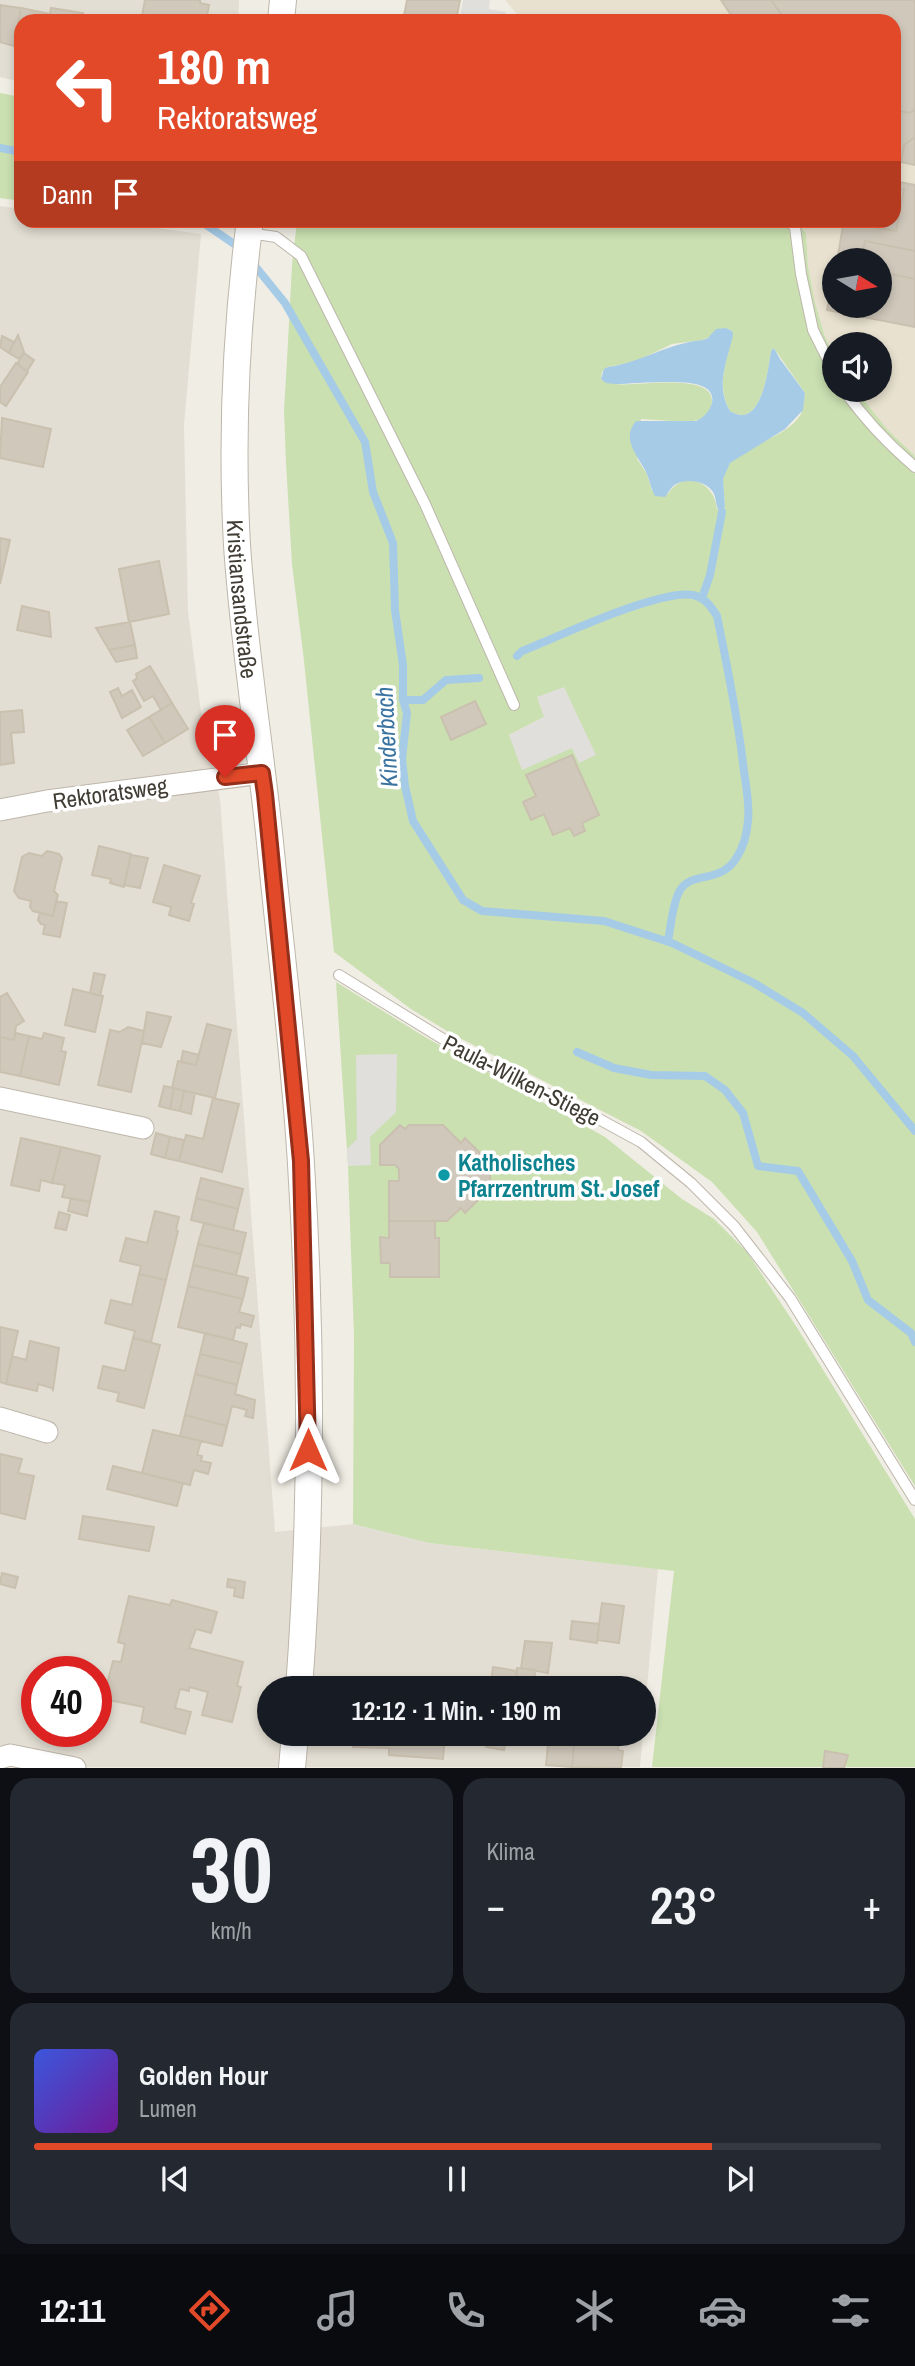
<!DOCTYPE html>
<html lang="de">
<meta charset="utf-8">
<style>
body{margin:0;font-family:"Archivo Narrow",sans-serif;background:#242831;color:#f1f3f6;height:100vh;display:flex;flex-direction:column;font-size:26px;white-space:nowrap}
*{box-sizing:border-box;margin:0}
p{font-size:23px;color:#9ea1a6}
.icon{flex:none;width:38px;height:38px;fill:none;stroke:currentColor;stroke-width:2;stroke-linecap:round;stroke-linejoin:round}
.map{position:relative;height:1768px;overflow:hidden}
.details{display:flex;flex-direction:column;gap:10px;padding:10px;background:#0d0f14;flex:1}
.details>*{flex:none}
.guide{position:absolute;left:14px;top:14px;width:887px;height:214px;border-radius:21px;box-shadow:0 4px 10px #0003;background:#e24929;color:#fff;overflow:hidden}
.needle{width:46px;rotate:101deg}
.buttons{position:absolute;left:822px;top:248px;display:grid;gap:14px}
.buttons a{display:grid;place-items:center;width:70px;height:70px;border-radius:50%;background:#171b24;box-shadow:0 4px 10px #0003;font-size:35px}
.speed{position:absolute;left:21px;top:1656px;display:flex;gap:14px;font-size:35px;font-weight:700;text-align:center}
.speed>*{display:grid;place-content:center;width:91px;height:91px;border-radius:50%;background:#171b24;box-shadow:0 4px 10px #0003;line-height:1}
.speed .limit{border:10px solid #d22;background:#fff;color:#111}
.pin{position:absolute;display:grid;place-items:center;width:60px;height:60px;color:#fff;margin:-72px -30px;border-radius:50% 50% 50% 0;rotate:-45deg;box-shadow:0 0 7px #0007}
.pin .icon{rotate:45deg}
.me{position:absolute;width:77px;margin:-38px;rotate:0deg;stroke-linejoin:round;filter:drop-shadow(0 0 5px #0008)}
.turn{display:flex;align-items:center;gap:24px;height:147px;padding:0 28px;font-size:32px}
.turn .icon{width:91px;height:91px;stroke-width:2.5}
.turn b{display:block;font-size:49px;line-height:60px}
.then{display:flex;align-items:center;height:66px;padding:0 28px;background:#0003;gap:14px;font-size:26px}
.big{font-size:52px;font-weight:600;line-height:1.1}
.details .tile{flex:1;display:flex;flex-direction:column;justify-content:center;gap:10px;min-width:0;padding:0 24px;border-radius:21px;background:#242831}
.details .dial{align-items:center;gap:0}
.dial b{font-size:91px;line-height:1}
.song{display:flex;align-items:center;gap:21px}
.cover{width:84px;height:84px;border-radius:10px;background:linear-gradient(135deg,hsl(230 70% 55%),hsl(280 70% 35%))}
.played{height:7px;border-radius:4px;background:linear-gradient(90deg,#e24929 80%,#363941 80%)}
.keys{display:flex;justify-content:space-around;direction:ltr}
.heat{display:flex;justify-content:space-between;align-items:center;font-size:38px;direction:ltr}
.details .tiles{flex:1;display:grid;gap:10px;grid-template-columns:1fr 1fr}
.tile:last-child{grid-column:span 2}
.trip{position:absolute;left:257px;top:1676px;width:399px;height:70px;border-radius:35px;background:#171b24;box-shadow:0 4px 10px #0003;font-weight:600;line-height:70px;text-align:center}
.tab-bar{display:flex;height:112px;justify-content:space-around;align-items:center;background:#090b0e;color:#9ea1a6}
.tab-bar .icon{width:49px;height:49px}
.tab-bar .active{color:#e24929}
.tab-bar b{font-size:32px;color:#f1f3f6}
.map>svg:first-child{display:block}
.residential{fill:#e3ded3;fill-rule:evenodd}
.education{fill:#e8e1cf;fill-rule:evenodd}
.green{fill:#cae0b1;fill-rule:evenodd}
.parking{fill:#e1dfdc}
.water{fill:#a6cbe7}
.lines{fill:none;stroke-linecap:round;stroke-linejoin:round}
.stream{stroke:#a6cbe7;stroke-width:8}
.building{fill:#d0c8bb;stroke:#cac0af;stroke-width:2}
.service-casing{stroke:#bdb7ab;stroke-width:12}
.minor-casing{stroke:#bdb7ab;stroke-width:23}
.tertiary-casing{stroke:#bdb7ab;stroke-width:28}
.service{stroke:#fff;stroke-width:10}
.minor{stroke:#fff;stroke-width:21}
.tertiary{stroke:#fff;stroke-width:26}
.route-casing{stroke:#932f1b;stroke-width:18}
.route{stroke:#e24929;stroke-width:12}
.culture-dot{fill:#0f9aa8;stroke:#fff;stroke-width:2.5}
.labels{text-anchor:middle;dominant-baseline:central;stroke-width:7;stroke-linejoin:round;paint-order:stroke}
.street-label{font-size:23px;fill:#413d35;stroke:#fff}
.culture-label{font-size:23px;font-weight:bold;fill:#0d838f;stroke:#fff;text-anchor:start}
.water-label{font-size:24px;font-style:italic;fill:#3b73a0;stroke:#fff}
</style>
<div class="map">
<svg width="915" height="1768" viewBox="0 0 915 1768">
<rect width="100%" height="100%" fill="#f0ede4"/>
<!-- residential -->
<path class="residential" d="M 0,0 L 239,0 L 238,21 L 21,21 L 21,82 L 0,77 Z
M 0,206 L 21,209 L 21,220 L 105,221 L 201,234 L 184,425 L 188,612 L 201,712 L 220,799 L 275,1532 L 353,1524 L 429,1543 L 658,1569 L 644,1719 L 644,1689 L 270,1689 L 270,1734 L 643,1734 L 640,1767 L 0,1767 ZM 37,1671 L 96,1671 L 96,1731 L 37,1731 Z"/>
<!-- education -->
<path class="education" d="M 505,0 L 915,0 L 915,456 L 887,429 L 856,390 L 880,390 L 880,345 L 835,345 L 835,358 L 824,334 L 815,302 L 808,266 L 806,233 L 794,221 L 894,220 L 894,21 L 523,21 ZM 835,261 L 880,261 L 880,306 L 835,306 Z"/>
<!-- green -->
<path class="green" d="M 0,93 L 21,97 L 21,201 L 0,198 Z
M 794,220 L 806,233 L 808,266 L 815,302 L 824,334 L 835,358 L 835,390 L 856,390 L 887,429 L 915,456 L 915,1486 L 757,1232 L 712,1182 L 641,1131 L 452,1034 L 411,1009 L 334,952 L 304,661 L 292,564 L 286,463 L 284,410 L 287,360 L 292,265 L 297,221 ZM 726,328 L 732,331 C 728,359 715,384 730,411 C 761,431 768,371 771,351 L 774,348 L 805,393 C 804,399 803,408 801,414 C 787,439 738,446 726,468 C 719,481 727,496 724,511 L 717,509 C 714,480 682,470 668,494 L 652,491 L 647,474 L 637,459 L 641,419 L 688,422 L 703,419 C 709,413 712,408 712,400 C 710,372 636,387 616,384 C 611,383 606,381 601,379 L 602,372 L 608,367 L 637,361 L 672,344 L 703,340 ZM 475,701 L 486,724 L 451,739 L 441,717 ZM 544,717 L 596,755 L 572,747 L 509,735 ZM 572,755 L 599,815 L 582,823 L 585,831 L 574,836 L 570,828 L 553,835 L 544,814 L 531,820 L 523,802 L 536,796 L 527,775 Z
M 336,982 L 425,1037 L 605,1137 L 682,1199 L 714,1219 L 747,1252 L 796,1326 L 915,1519 L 915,1767 L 652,1767 L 674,1571 L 429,1543 L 353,1524 L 354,1336 L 348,1166 Z"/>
<!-- parking -->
<path class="parking" d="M 463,0 L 490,0 L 489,9 L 506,12 L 504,21 L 459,21 Z
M 564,687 L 596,755 L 579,763 L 572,748 L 522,770 L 509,735 L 544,717 L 537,697 Z
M 397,1054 L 396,1112 L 370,1137 L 371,1165 L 348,1166 L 347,1149 L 357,1139 L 356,1055 Z"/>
<!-- water -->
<path class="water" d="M 726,328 L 732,331 L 733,335 C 727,362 715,385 730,411 C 761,431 768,371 771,351 L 774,348 L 780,359 L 805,393 L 803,410 L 785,429 L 730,463 L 723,479 L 725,507 L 720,512 C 715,506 717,499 713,492 C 706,481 687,478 676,484 C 671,487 669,492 665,497 L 655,496 C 651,489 650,482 647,474 C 639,457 620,440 636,421 L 696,421 C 709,416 721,396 704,387 C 688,378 635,384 615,384 L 606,383 L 601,379 L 604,369 L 608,367 C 643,362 668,343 703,340 L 708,338 L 716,329 Z"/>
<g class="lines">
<!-- stream -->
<path class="stream" d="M 0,148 L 21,152
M 199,220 L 240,248
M 251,261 L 285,303 L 365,442 L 373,492 L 393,543 L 395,610 L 403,665 L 403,700 L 407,713 L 402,759 L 405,786 L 413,821 L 463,900 L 482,911 L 604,921 L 672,943 L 754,983 L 803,1013 L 853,1056 L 915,1131
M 702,598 L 710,575 L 722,512
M 517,656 L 522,651 C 558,637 659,589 693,595 C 705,598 710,605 717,616 C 727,665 737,713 743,763 C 745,782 750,802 748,821 C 747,833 744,846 737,857 C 720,886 688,869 678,894 C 672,908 671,926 668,941
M 403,700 L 423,700 L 446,680 L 479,678
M 577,1052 L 614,1068 L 651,1075 L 705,1076 L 725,1090 L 743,1113 L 758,1166 L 798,1171 L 852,1261 L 868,1300 L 911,1333 L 915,1342"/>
</g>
<!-- building -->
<path class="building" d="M 145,0 L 200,0 L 200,3 L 209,5 L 206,21 L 141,21 Z
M 407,0 L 460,0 L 456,21 L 403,21 Z
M 721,0 L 771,0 L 786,21 L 735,21 Z
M 771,0 L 915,0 L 915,109 L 910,113 L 894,110 L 894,21 L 786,21 Z
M 0,5 L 21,8 L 14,46 L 0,42 Z
M 21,8 L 50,14 L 51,8 L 83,13 L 81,21 L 21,21 L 21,46 L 14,45 Z
M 915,109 L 915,137 L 904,145 L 901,162 L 894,161 L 894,110 L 910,113 Z
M 915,137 L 915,165 L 901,162 L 904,145 Z
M 894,181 L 915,185 L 915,327 L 827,310 L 835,271 L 835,306 L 880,306 L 880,261 L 837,261 L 844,220 L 894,220 Z
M 894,188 L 904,190 L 896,231 L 867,226 L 868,220 L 894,220 Z
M 865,241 L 915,251 L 915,279 L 880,272 L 880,261 L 861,261 Z
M 18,335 L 24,352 L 19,359 L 9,353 Z
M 2,336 L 14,342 L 9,353 L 0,347 Z
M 24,353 L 34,360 L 27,371 L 17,364 Z
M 16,363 L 28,372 L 6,406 L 0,402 L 0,387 Z
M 2,418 L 51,429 L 43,467 L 0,458 Z
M 0,538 L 10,540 L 0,584 Z
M 159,561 L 169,614 L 129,622 L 119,569 Z
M 22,606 L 49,612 L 51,637 L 17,630 Z
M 130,622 L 135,645 L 109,650 L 96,628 Z
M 135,645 L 137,658 L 116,662 L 109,650 Z
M 150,666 L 172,703 L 161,710 L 153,696 L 144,701 L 133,681 L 137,678 L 136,674 Z
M 118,688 L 122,696 L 132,690 L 141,707 L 122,718 L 110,692 Z
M 475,701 L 486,724 L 451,740 L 441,717 Z
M 172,703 L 188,729 L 165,743 L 149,717 Z
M 22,710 L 24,732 L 11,733 L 14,763 L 0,765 L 0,712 Z
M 149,717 L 165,743 L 143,756 L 127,730 Z
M 572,755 L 599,815 L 582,823 L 585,831 L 574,836 L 570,828 L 553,835 L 544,814 L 531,820 L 523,802 L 536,796 L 526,775 Z
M 99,846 L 131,854 L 124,887 L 110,883 L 111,879 L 92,875 Z
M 47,851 L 59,854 L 62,858 L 54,891 L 58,895 L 53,916 L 33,911 L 30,907 L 31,901 L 19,898 L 14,891 L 22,857 L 29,853 L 42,856 Z
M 131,855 L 148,858 L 140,888 L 124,885 Z
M 164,865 L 200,876 L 191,903 L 194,904 L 189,921 L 169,915 L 171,907 L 153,902 Z
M 56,901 L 67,903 L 60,937 L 43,934 L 45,925 L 41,924 L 38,920 L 40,913 L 53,916 Z
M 94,973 L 105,975 L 100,996 L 90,993 Z
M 73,989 L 103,996 L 95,1032 L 65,1025 Z
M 7,993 L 24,1021 L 16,1026 L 14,1040 L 0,1037 L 0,997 Z
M 147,1012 L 171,1017 L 161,1047 L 142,1043 Z
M 207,1024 L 231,1030 L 215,1098 L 172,1088 L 178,1061 L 196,1065 Z
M 128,1027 L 144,1031 L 131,1092 L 98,1085 L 110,1030 L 120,1032 Z
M 16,1033 L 29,1036 L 20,1076 L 0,1072 L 0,1037 L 14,1040 Z
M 44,1033 L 64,1038 L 61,1051 L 66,1052 L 59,1085 L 20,1076 L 29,1036 L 42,1039 Z
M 183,1051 L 199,1055 L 196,1065 L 181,1062 Z
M 164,1086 L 174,1088 L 170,1109 L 159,1106 Z
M 174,1088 L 184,1091 L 180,1111 L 170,1109 Z
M 184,1091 L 195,1093 L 191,1114 L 180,1111 Z
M 213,1098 L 239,1104 L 222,1172 L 179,1161 L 186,1135 L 203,1139 Z
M 400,1125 L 405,1129 L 409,1125 L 443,1125 L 461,1143 L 465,1138 L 490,1163 L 490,1188 L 465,1213 L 461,1208 L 447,1221 L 389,1221 L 389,1181 L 399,1181 L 399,1169 L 395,1165 L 380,1165 L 380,1145 Z
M 156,1133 L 170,1137 L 165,1158 L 151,1154 Z
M 170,1137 L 184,1140 L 179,1161 L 165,1158 Z
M 21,1138 L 61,1147 L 52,1183 L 41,1180 L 39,1191 L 11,1185 Z
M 61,1147 L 100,1156 L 90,1202 L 62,1197 L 65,1185 L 52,1183 Z
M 201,1178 L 243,1189 L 238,1209 L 196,1198 Z
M 71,1198 L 90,1202 L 87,1216 L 68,1211 Z
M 196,1198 L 238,1209 L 233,1230 L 191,1220 Z
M 155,1211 L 179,1217 L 176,1230 L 178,1231 L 166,1280 L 139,1274 L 141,1266 L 120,1261 L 126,1238 L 147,1243 Z
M 59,1212 L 70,1215 L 66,1230 L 55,1228 Z
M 389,1221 L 435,1221 L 435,1238 L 439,1238 L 439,1277 L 390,1277 L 390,1263 L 381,1263 L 380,1237 L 389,1238 Z
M 204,1223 L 246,1233 L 241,1254 L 198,1244 Z
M 198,1244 L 241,1254 L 236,1275 L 193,1265 Z
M 193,1265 L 248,1278 L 243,1299 L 188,1286 Z
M 139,1274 L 166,1280 L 151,1342 L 133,1338 L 135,1331 L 105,1323 L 111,1300 L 132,1305 Z
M 188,1286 L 243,1299 L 239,1312 L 254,1316 L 251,1327 L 241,1324 L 240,1328 L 236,1327 L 233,1340 L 178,1327 Z
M 0,1327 L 18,1331 L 6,1384 L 0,1382 Z
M 205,1333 L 247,1344 L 242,1364 L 200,1354 Z
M 133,1338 L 160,1345 L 144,1408 L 117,1401 L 119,1393 L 98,1388 L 103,1366 L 125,1371 Z
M 30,1341 L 59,1348 L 53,1390 L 52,1388 L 38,1384 L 37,1391 L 6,1384 L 12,1356 L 26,1360 Z
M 200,1354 L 242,1364 L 237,1385 L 195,1374 Z
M 195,1374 L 237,1385 L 235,1394 L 255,1400 L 253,1418 L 245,1416 L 247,1410 L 232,1406 L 227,1426 L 185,1415 Z
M 185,1415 L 227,1426 L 222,1446 L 180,1436 Z
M 153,1430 L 201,1441 L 197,1455 L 202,1456 L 201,1461 L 211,1463 L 208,1474 L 194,1470 L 190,1485 L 142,1473 Z
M 0,1454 L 22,1459 L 18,1473 L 34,1476 L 25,1519 L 0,1513 Z
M 113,1466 L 183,1483 L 177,1506 L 107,1489 Z
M 83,1516 L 154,1527 L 149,1551 L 79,1539 Z
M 2,1573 L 18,1577 L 15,1588 L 0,1584 Z
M 228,1579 L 245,1582 L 243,1598 L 234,1596 L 235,1588 L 227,1587 Z
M 129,1596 L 170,1605 L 172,1600 L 217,1612 L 211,1633 L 196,1629 L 189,1648 L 243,1662 L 237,1686 L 241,1687 L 232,1722 L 202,1715 L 208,1692 L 189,1687 L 189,1691 L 180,1689 L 175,1708 L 191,1712 L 185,1734 L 141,1722 L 144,1707 L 103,1699 L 113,1661 L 121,1662 L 125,1644 L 118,1642 Z
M 602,1603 L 624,1606 L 619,1643 L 597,1640 Z
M 572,1621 L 599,1624 L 597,1643 L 570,1639 Z
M 525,1641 L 552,1643 L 548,1673 L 521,1668 Z
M 493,1667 L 517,1671 L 514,1689 L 490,1689 Z
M 517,1668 L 535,1670 L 534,1689 L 514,1689 Z
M 354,1734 L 445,1734 L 443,1759 L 389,1755 L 389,1748 L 353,1747 Z
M 483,1734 L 507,1734 L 504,1750 L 486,1747 L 487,1741 L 482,1740 Z
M 549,1734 L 575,1734 L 572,1767 L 546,1765 Z
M 575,1734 L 600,1734 L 599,1738 L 619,1740 L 618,1750 L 623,1751 L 621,1768 L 572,1767 Z
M 825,1751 L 848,1755 L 844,1768 L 823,1768 Z"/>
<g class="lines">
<defs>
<path id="service" d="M 787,220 L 795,227 L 801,274 L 813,330 L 835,374
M 249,233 L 276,237 L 301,256 L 425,504 L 514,705
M 844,390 C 865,420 888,444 915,467
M 339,975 L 474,1058 L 597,1118 L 641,1142 L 691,1183 L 734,1226 L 790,1298 L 915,1500"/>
<path id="minor" d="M 0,810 L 47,801 L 262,773
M 0,1098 L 143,1128
M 0,1418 L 47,1432
M 0,1758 L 10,1755 L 75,1768"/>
<g id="tertiary">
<path d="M 281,21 L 283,0"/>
<path id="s1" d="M 250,220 C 236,328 231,437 237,545 C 244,651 262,756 272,862 C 282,962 295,1063 301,1164 C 312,1338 312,1515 299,1689"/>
<path d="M 292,1768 L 295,1734"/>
</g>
</defs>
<!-- service casing -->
<use href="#service" class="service-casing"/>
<!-- minor casing -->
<use href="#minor" class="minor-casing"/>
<!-- tertiary casing -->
<use href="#tertiary" class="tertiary-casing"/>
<!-- service -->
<use href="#service" class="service"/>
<!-- minor -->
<use href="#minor" class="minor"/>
<!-- tertiary -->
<use href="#tertiary" class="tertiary"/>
</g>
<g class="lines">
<defs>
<path id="route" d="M 225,777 L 262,773 L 265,794 L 301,1161 L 308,1450"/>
</defs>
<!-- route casing -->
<use href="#route" class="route-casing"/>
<!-- route -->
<use href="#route" class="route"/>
</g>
<!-- markers -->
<circle class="culture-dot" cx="444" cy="1175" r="7"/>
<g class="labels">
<!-- street labels -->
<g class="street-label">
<text stroke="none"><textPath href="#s1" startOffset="380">Kristiansandstraße</textPath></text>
<text transform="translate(110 793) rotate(-8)">Rektoratsweg</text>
<text transform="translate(522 1080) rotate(27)">Paula-Wilken-Stiege</text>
</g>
<!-- culture labels -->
<g class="culture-label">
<text x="458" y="1162">Katholisches<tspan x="458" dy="26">Pfarrzentrum St. Josef</tspan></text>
</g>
<!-- water labels -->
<g class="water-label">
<text transform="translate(386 737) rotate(-93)">Kinderbach</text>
</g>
</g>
</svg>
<div class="buttons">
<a><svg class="needle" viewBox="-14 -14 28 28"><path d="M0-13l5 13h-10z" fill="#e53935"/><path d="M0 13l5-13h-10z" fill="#9ea1a6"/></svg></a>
<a><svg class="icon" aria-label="sound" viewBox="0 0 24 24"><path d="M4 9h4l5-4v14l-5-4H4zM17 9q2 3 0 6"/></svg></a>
</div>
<div class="speed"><div class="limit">40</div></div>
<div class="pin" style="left:225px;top:777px;background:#d93025"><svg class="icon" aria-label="arrive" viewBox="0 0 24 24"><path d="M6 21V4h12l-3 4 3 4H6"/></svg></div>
<svg class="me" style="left:308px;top:1450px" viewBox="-20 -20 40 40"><path d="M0-17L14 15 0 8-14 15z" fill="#e24929" stroke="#fff" stroke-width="4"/></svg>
<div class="trip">12:12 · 1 Min. · 190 m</div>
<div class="guide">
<div class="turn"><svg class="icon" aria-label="left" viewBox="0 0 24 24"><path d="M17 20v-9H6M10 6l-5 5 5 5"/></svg><div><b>180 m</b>Rektoratsweg</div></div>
<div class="then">Dann<svg class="icon" aria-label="arrive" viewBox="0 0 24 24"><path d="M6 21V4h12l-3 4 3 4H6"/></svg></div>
</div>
</div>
<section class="details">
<div class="tiles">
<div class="tile dial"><b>30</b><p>km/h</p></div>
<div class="tile"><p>Klima</p>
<div class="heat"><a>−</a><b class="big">23°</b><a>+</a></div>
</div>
<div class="tile">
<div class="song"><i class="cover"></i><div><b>Golden Hour</b><p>Lumen</p></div></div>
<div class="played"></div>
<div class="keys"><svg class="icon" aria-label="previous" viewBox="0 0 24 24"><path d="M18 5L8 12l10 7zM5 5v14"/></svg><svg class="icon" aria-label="pause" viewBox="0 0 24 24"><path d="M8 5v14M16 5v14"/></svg><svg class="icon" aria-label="next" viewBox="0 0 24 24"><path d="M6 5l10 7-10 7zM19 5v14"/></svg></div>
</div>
</div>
</section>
<nav class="tab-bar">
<b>12:11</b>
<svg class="icon active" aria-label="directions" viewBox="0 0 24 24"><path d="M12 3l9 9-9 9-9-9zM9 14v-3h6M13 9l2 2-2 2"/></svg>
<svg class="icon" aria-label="music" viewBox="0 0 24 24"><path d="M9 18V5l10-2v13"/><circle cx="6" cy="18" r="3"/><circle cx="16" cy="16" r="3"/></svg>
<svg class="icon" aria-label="phone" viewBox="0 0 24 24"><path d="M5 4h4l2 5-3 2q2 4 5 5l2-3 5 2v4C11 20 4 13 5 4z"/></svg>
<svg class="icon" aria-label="climate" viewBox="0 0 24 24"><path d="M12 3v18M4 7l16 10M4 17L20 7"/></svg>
<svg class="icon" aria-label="car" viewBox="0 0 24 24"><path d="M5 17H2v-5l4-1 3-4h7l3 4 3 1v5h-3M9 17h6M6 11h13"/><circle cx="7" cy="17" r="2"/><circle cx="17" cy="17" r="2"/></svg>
<svg class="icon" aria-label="filters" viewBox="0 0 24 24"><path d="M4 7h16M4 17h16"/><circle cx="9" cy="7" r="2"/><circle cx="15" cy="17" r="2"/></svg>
</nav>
